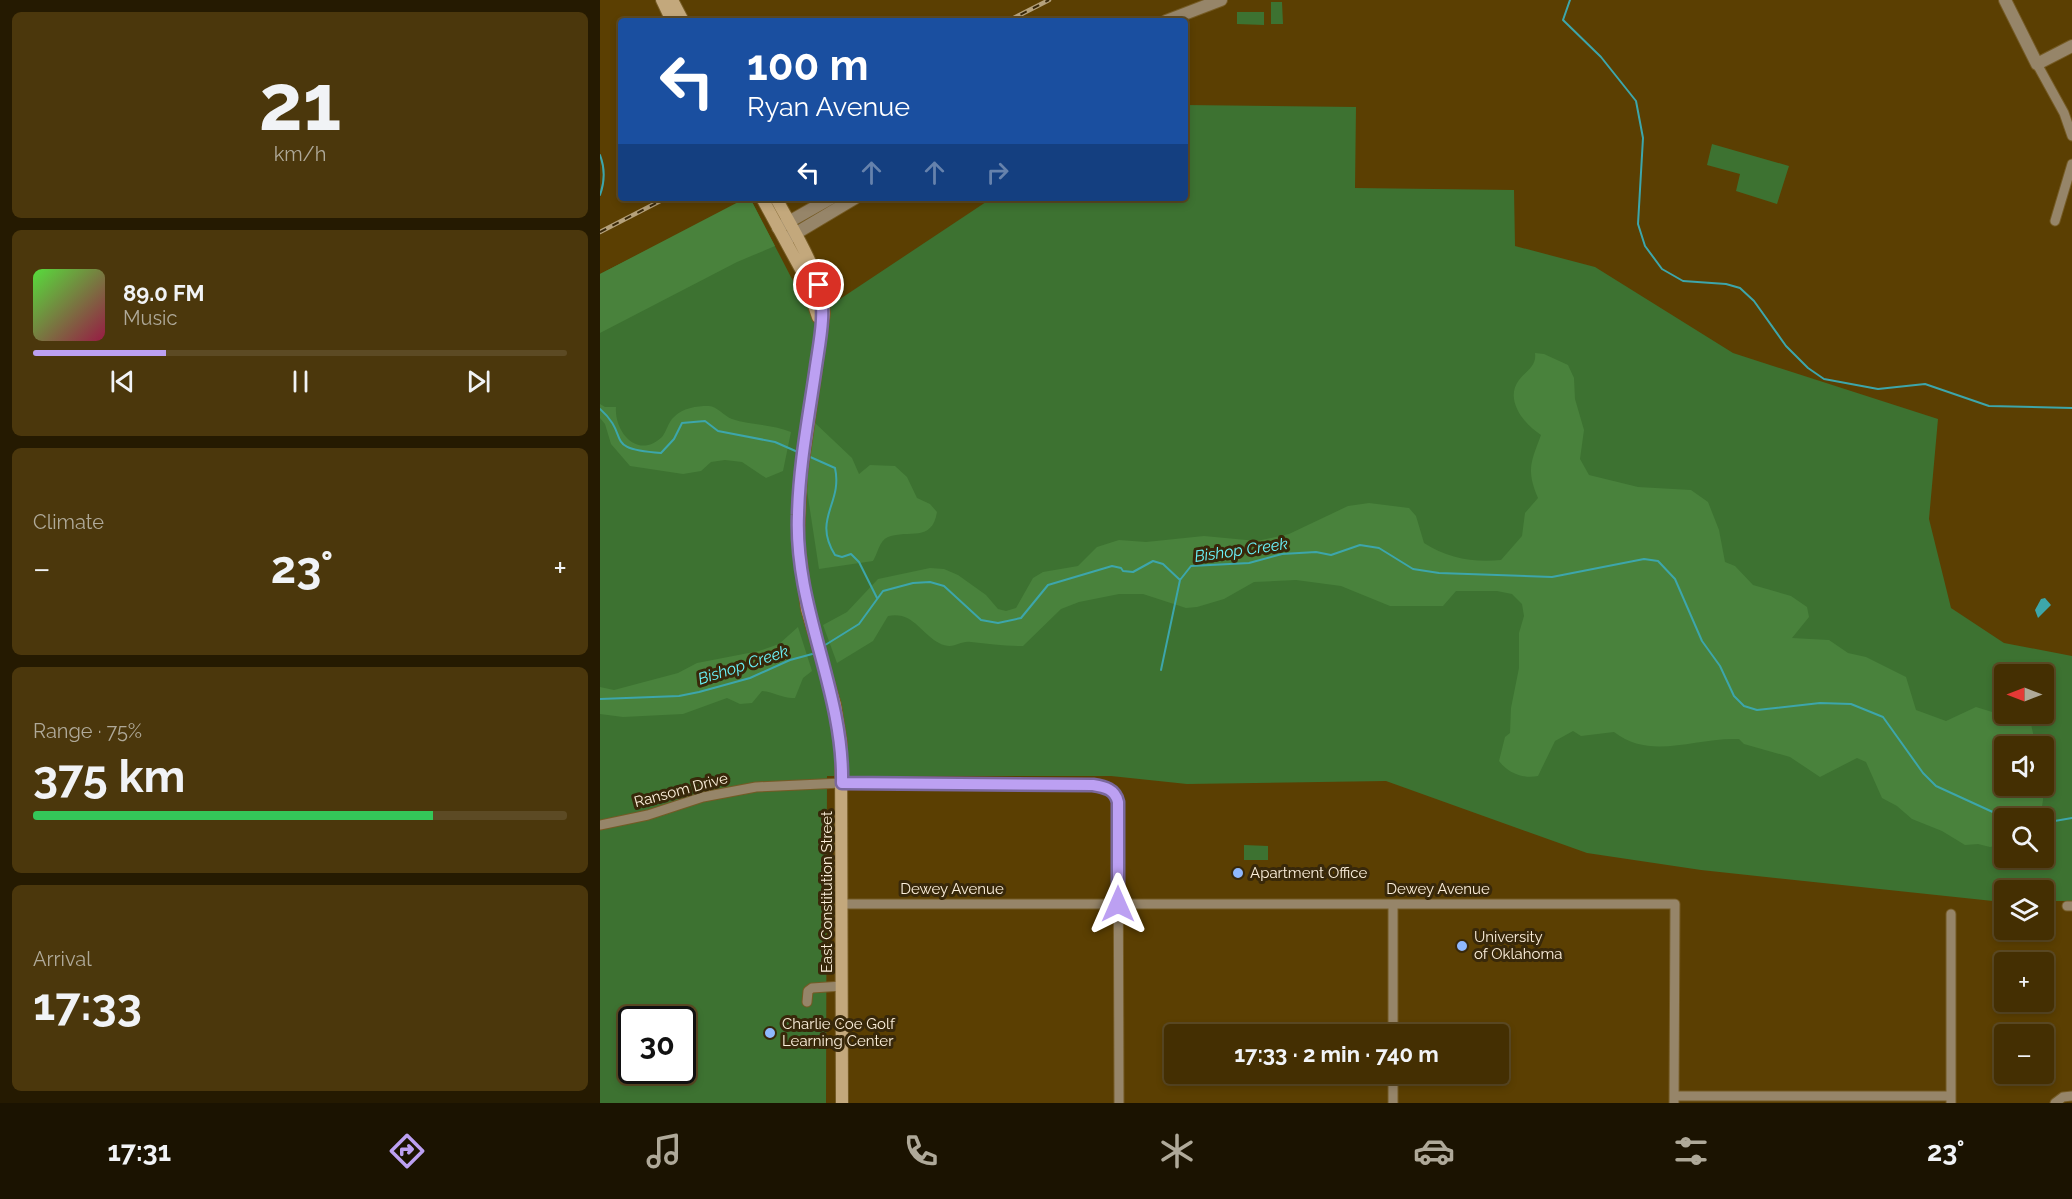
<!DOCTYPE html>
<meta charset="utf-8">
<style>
body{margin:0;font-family:Raleway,sans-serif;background:#4b370c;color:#f1f3f6;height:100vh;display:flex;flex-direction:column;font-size:22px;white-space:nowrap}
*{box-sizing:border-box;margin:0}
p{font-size:20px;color:#afa999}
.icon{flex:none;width:33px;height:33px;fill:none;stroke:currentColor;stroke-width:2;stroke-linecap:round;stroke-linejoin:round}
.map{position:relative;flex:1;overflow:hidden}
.side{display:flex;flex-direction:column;gap:12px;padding:12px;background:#251a01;width:600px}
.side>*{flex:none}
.hud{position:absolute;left:18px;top:18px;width:570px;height:183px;border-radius:6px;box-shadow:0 3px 9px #0003,0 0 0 2px #5c4a24;background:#1a4fa0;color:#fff;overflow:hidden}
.needle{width:39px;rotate:270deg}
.buttons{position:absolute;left:1394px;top:664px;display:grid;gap:12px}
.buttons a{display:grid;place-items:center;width:60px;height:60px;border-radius:6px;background:#442f02;box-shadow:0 3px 9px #0003,0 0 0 2px #5c4a24;font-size:30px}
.speed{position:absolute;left:18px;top:1006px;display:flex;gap:12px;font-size:30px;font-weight:700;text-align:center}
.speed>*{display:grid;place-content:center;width:78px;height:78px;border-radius:50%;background:#442f02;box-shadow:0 3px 9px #0003,0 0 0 2px #5c4a24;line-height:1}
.speed .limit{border:3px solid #111;border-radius:9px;background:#fff;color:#111}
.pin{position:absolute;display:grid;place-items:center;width:51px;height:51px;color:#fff;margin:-26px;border:3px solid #fff;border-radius:50%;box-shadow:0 2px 6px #0007}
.me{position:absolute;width:66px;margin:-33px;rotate:0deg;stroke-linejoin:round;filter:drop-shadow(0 0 4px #0008)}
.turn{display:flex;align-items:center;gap:21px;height:126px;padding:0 30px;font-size:27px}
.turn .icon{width:78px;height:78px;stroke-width:2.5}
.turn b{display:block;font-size:42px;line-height:51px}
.lanes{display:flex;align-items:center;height:57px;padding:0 30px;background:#0003;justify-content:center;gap:30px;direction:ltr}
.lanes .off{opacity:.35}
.big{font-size:45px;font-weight:700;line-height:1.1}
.side .tile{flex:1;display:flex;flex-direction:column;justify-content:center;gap:9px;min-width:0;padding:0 21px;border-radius:9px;background:#4b370c}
.side .dial{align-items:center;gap:0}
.dial b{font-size:78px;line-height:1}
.song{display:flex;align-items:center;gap:18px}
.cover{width:72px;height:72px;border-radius:9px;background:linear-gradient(135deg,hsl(110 70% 55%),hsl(340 70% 35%))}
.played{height:6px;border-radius:3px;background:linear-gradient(90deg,#bca0f2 25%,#5c4a24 25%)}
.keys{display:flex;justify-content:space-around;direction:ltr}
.heat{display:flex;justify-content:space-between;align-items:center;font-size:33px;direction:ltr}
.charge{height:9px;border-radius:4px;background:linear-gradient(90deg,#34c759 75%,#5c4a24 0)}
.trip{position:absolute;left:564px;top:1024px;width:345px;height:60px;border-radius:6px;background:#442f02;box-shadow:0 3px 9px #0003,0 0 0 2px #5c4a24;font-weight:700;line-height:60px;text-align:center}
.dock{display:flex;height:96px;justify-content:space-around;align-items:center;background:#1b1301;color:#afa999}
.dock .icon{width:42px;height:42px}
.dock .selected{color:#bca0f2}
.dock b{font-size:27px;color:#f1f3f6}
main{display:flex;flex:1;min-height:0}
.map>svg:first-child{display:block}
.green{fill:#3d7231;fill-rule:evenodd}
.forest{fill:#49823c}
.water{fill:#3da6ab}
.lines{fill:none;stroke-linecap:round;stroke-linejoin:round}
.stream{stroke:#3da6ab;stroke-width:2}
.minor-casing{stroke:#755b25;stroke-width:11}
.tertiary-casing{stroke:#755b25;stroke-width:14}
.secondary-casing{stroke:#755b25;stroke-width:14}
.minor{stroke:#968569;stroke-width:9}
.tertiary{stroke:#968569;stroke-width:12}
.secondary{stroke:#c3a87c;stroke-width:12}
.rail-casing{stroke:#b5a17b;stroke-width:4.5}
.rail{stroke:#38280a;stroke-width:2;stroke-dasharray:7;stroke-linecap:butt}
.route-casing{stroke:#7a689d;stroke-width:15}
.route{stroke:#bca0f2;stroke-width:10}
.poi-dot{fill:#8fb8fd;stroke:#38280a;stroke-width:2}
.labels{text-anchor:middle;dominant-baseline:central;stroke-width:6;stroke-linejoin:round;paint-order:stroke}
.street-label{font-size:15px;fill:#fdf0dc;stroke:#38280a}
.poi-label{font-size:15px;fill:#fdf0dc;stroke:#38280a;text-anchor:start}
.water-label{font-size:16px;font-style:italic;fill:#6bf4fb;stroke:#38280a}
</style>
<main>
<section class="side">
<div class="tile dial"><b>21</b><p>km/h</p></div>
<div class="tile">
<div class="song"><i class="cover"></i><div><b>89.0 FM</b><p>Music</p></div></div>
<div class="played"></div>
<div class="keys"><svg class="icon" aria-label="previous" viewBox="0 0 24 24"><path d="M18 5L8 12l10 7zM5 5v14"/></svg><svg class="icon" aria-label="pause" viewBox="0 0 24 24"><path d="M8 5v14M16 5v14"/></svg><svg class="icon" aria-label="next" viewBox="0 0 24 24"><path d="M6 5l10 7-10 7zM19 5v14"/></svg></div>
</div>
<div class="tile"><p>Climate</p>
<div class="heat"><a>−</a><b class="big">23°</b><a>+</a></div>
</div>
<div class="tile"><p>Range · 75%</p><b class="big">375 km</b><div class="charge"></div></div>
<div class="tile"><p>Arrival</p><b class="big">17:33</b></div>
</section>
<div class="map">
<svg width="1472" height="1103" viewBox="0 0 1472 1103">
<rect width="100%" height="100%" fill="#5b3f02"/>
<!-- green -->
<path class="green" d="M 671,2 L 682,2 L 683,24 L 671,24 Z
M 637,12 L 664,12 L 664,25 L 637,24 Z
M 585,105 L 756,107 L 755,188 L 914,190 L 915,246 L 995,267 L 1133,353 L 1338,419 L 1329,519 L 1351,608 L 1404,643 L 1472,656 L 1472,901 L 1443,901 L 1443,891 L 1404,891 L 1404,901 L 1393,901 L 1101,870 L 987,853 L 786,781 L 587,784 L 511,776 L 227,776 L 226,1103 L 0,1103 L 0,274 L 150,198 L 206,306 L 240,299 L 392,198 L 585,198 ZM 1404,675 L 1443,675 L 1443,714 L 1404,714 ZM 1404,747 L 1443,747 L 1443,786 L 1404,786 ZM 1404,819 L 1443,819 L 1443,858 L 1404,858 ZM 32,1020 L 82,1020 L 82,1071 L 32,1071 Z
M 1112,144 L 1189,166 L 1177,204 L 1136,191 L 1140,174 L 1107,165 Z
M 644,845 L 668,846 L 668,860 L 644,860 Z"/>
<!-- forest -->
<path class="forest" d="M 146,198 L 150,198 L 175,246 L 137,262 L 0,333 L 0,274 Z
M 935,353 L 944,354 L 968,365 L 974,378 L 975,399 L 984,430 L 980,459 L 989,475 L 1038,487 L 1091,490 L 1108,502 L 1119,530 L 1125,562 L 1135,566 L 1153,585 L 1191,596 L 1207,607 L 1209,617 L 1192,638 L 1229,640 L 1248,653 L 1266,657 L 1306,677 L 1316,710 L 1346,721 L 1376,707 L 1431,724 L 1436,747 L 1404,747 L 1404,786 L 1443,786 L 1443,775 L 1443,800 L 1440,819 L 1404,819 L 1404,844 L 1390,847 L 1378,844 L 1365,845 L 1342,831 L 1312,819 L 1297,806 L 1282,798 L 1266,762 L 1257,758 L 1220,777 L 1190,757 L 1144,744 L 1139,739 C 1094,737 1052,761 1014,732 L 981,736 L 973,731 L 955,741 L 938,776 C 923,779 908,773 899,761 L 905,737 L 910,733 L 911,708 L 919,668 L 919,633 L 924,616 L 922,604 L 912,594 L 897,591 L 856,591 L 843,606 L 790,606 L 741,586 L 696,580 L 654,582 L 624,599 L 597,607 L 586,608 L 543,594 L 519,594 L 479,602 L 461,609 L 423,646 C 405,646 388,644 371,642 C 359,640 354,651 339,643 C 320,633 313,611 288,616 L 273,641 L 237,663 L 223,625 L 247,612 L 278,579 L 330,568 L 344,569 L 358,575 L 386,595 L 398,609 L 406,611 L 416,608 L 433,578 L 443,572 L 478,566 L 497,547 L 519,540 L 546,542 L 604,536 L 657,541 L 689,534 L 748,506 L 769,503 L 809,508 L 816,516 L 824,543 C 847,558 874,563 901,560 L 922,536 L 925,513 L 938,498 C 926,470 931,462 941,435 C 924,424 904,400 919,380 C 926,371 937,366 935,353 Z
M 0,404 L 5,407 L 16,407 C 14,432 38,460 62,437 C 67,431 68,422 74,417 C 82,408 97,406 108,406 C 116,405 124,416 132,419 C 149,425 170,424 191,432 L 183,471 L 166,478 L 142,462 L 125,460 L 111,462 L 101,471 L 83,474 L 30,466 L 11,444 L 5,424 L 0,418 Z
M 214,422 L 252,458 L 259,474 L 270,465 L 295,466 L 307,477 L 317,498 L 330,504 L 337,512 C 332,543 309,529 288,537 C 279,541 278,553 273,561 L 219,569 L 206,484 Z
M 198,627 L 212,671 L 203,678 L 195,698 C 183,699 175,692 162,691 L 152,703 L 140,704 L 127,698 L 83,714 L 23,717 L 0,714 L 0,687 L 14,690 L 78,673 L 97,663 L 159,651 L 179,644 Z"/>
<!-- water -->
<path class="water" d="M 1445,598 L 1451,605 L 1438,618 L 1435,610 L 1441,599 Z"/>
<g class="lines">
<!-- stream -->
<path class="stream" d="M 970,0 L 963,20 L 1001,57 L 1036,101 L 1043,138 L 1038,224 L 1045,246 L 1062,269 L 1083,281 L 1126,284 L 1140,288 L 1154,301 L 1186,346 L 1208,368 L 1224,379 L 1278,389 L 1325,384 L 1389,406 L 1472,408
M 0,155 C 5,168 5,181 0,195
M 0,409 C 32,437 1,449 61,453 L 74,439 L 82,423 L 105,421 L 118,431 L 175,442 L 200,453
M 208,456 L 235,468 C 243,504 212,518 235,555 L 242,557 L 251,554 L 259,562 L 277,598
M 222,647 L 259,624 L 283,591 L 313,583 L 330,582 L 344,586 L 381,620 L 398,623 L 421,618 L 448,585 L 512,566 L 521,568 L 523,571 L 533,572 L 553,561 L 563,564 L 580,580 L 591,566 L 649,563 L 682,554 L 716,552 L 731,555 L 760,545 L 779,548 L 813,569 L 839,573 L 952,577 L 1044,559 L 1058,561 L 1075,579 L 1102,641 L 1120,666 L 1134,696 L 1144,706 L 1157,710 L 1220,703 L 1251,704 L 1283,717 L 1323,773 L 1336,786 L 1408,819
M 561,670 L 580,580
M 0,699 L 79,696 L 99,692 L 150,678 L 190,660 L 216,653
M 1443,823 L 1472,818"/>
<defs>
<path id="minor" d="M 1437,64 L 1464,113 L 1472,136
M 1455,221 L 1472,164
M 0,825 L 48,815 L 103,797 L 156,787 L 242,783 L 493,785 C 505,787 515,789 518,802 L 519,1103
M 242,904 L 1075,904 L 1074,1103
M 1467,906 L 1472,906
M 1351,914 L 1351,1103
M 207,1002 L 208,991 L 212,988 L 242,986
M 793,1035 L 793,905
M 1074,1096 L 1351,1096
M 793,1103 L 793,1074
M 1455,1103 L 1463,1097 L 1472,1096"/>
<path id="tertiary" d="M 1405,0 L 1437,64 L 1472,46
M 566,21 L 621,0
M 178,228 L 231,198
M 188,238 L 255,198"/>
<path id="secondary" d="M 62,0 L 72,21
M 72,0 L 83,21
M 162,198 L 204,275 L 218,317
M 176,198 C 195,234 221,272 224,313 L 201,475 L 198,539 L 207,609 L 235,705 L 241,743 L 242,1103"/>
</defs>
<!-- minor casing -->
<use href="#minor" class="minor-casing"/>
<!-- tertiary casing -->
<use href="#tertiary" class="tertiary-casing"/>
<!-- secondary casing -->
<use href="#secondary" class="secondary-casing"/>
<!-- minor -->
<use href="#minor" class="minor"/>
<!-- tertiary -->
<use href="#tertiary" class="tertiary"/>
<!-- secondary -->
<use href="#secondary" class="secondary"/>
<defs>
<path id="rail" d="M 408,21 L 449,0
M 0,232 L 66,198"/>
</defs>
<!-- rail casing -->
<use href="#rail" class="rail-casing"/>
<!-- rail -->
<use href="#rail" class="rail"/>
</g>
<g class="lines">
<defs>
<path id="route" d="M 219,285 C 226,312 220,339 216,366 C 209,415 199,465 198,515 C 194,608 244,691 242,783 L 493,785 C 505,787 515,789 518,802 L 518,904"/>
</defs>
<!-- route casing -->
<use href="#route" class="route-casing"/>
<!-- route -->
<use href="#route" class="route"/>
</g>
<!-- markers -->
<g class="poi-dot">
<circle cx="638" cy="873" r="6"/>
<circle cx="862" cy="946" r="6"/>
<circle cx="170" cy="1033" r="6"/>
</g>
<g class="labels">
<!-- street labels -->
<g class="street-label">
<text transform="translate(81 790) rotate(-15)">Ransom Drive</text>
<text x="352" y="889">Dewey Avenue</text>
<text x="838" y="889">Dewey Avenue</text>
<text transform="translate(227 892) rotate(-90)">East Constitution Street</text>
</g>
<!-- poi labels -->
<g class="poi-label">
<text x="650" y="873">Apartment Office</text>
<text x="874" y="937">University<tspan x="874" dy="17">of Oklahoma</tspan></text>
<text x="182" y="1024">Charlie Coe Golf<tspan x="182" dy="17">Learning Center</tspan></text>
</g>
<!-- water labels -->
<g class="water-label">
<text transform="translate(641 550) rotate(-8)">Bishop Creek</text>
<text transform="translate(143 665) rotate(-18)">Bishop Creek</text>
</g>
</g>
</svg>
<div class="buttons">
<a><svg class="needle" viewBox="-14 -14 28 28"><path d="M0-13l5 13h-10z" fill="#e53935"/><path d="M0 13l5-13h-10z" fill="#afa999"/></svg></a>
<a><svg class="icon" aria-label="sound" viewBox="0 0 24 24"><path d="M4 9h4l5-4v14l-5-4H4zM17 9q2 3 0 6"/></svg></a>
<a><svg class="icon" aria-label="search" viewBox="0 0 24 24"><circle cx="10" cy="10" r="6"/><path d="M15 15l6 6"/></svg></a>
<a><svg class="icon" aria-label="layers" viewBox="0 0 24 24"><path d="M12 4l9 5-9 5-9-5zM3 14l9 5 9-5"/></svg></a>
<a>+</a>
<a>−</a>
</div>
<div class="speed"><div class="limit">30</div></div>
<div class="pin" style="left:219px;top:285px;background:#d93025"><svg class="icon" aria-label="arrive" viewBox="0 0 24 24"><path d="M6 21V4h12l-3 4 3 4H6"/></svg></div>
<svg class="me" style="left:518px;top:904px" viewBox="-20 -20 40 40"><path d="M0-17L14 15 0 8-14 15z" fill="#bca0f2" stroke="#fff" stroke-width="4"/></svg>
<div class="trip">17:33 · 2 min · 740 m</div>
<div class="hud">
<div class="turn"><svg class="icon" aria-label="left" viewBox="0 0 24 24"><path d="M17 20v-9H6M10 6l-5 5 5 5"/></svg><div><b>100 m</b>Ryan Avenue</div></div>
<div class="lanes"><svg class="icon" aria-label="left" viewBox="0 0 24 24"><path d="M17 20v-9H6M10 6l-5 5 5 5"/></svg><svg class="icon off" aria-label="ahead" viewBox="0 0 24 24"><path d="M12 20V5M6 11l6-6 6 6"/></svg><svg class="icon off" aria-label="ahead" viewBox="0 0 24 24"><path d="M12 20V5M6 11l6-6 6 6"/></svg><svg class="icon off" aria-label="right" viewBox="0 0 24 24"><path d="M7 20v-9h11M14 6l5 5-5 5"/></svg></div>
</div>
</div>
</main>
<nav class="dock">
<b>17:31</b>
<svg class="icon selected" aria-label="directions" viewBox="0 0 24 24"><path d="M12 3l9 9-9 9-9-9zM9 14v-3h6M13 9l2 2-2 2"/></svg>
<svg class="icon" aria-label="music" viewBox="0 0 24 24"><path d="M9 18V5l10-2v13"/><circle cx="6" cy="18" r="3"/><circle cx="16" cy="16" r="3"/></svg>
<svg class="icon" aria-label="phone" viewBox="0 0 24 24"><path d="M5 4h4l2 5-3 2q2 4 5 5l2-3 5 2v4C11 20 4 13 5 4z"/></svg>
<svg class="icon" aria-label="climate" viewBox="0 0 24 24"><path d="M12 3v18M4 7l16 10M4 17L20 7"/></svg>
<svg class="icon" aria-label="car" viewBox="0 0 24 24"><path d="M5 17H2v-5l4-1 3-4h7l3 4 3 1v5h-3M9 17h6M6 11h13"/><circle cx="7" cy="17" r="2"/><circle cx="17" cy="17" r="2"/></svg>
<svg class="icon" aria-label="filters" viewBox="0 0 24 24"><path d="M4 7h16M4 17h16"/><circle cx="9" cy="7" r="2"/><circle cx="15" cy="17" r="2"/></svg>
<b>23°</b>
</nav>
